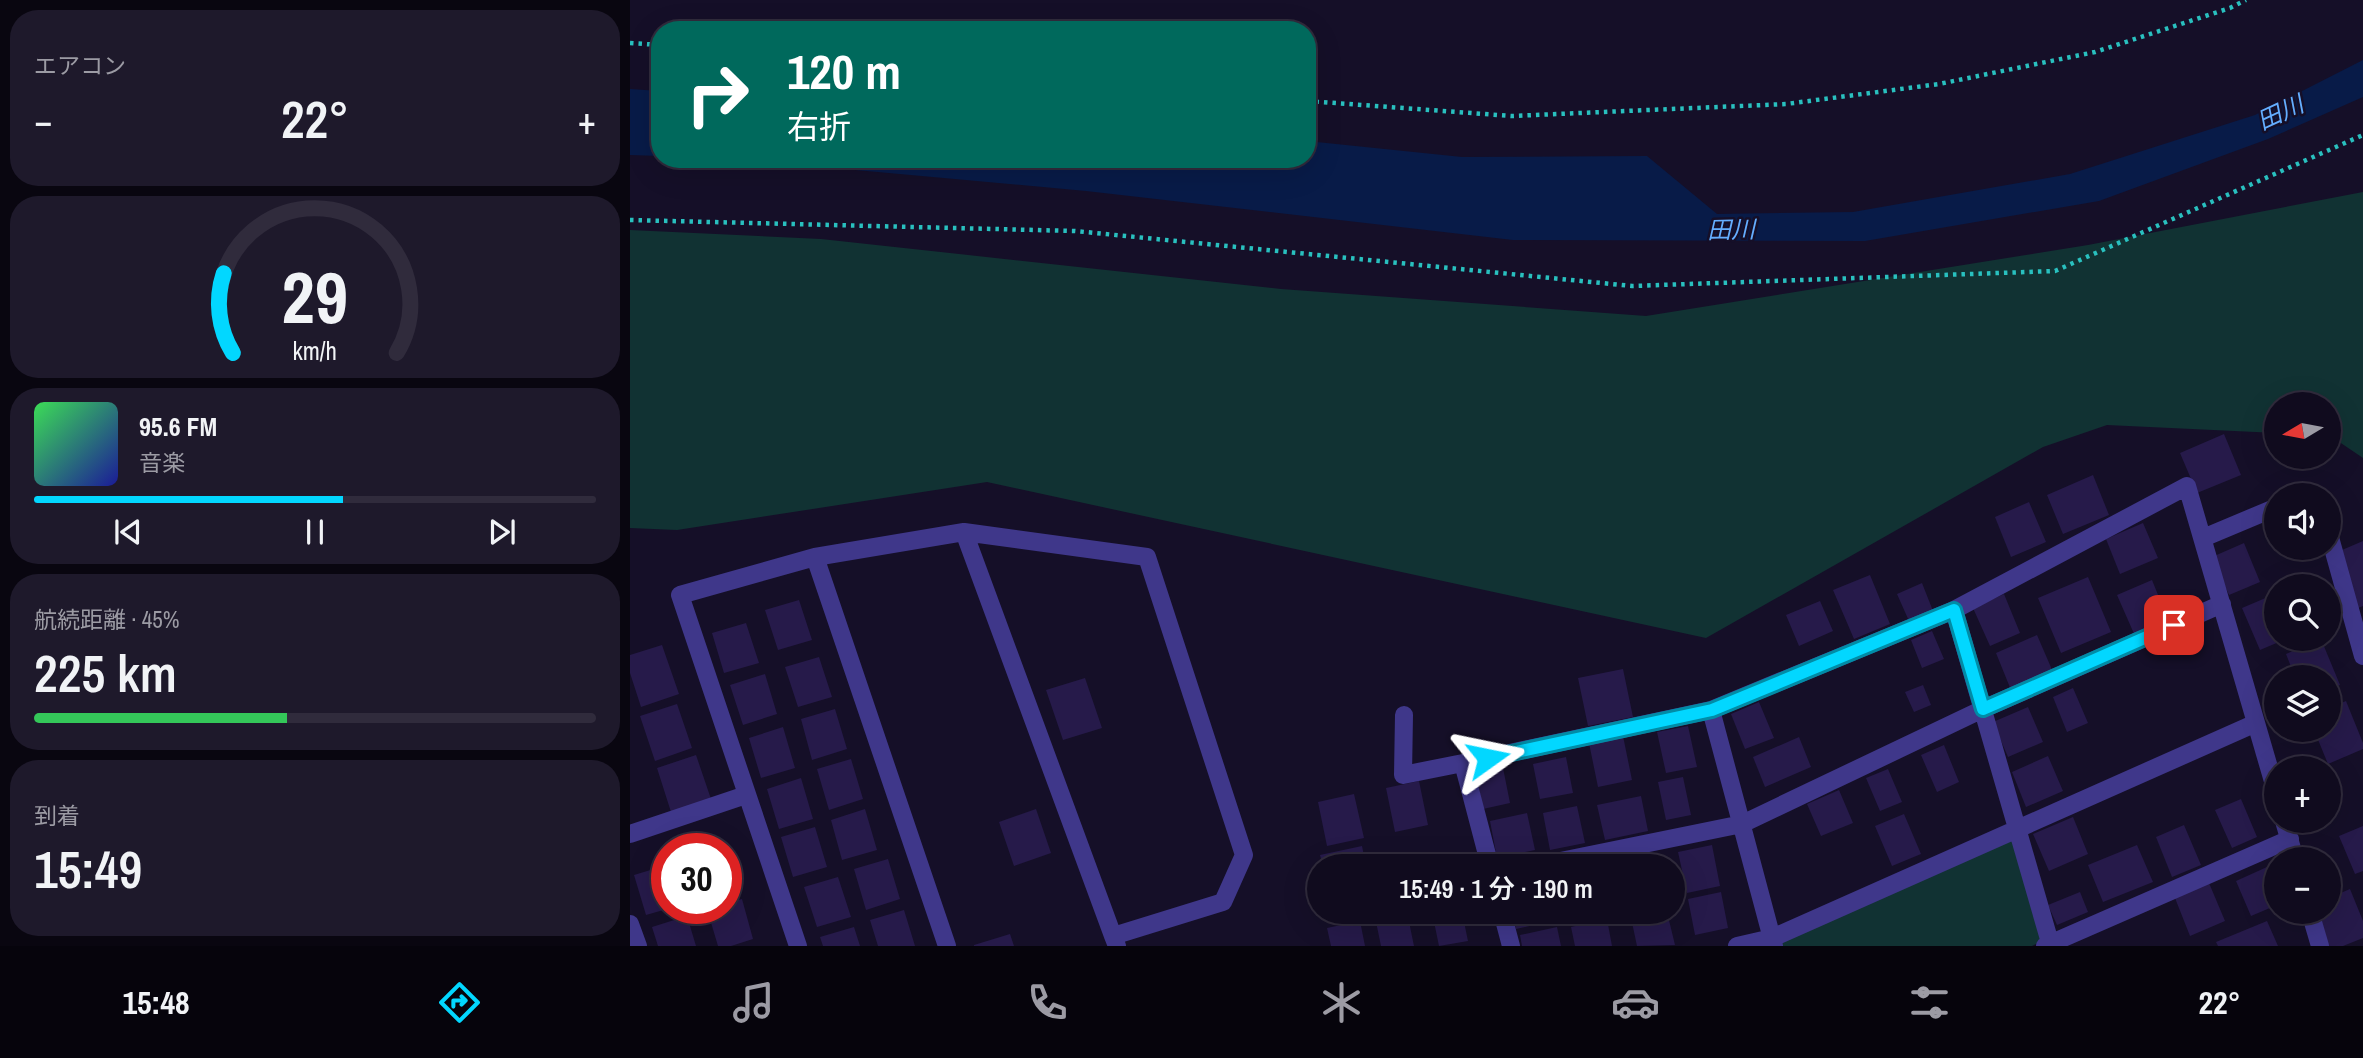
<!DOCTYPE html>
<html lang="ja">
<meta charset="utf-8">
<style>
body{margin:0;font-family:"Archivo Narrow","Noto Sans JP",sans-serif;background:#1e192b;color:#f1f3f6;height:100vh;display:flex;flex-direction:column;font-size:26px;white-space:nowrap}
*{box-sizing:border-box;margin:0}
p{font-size:23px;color:#9c9ba4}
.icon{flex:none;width:38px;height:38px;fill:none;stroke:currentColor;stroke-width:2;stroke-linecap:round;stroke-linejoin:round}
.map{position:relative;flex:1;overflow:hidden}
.panel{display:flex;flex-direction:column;gap:10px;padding:10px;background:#090610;width:630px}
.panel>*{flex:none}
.banner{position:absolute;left:21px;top:21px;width:665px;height:147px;border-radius:28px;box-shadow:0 7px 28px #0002,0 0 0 2px #302b3c;background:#00695c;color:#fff;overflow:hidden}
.needle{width:46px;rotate:260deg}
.tools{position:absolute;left:1634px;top:392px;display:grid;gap:14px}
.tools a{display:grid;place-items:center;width:77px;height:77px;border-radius:50%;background:#100b1e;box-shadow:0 7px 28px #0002,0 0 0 2px #302b3c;font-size:35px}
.speed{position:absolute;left:21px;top:833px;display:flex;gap:14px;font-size:35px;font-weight:700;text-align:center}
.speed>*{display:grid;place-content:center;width:91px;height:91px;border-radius:50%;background:#100b1e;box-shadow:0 7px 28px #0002,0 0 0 2px #302b3c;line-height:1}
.speed .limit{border:10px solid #d22;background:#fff;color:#111}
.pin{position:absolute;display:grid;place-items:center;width:60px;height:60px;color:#fff;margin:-30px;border-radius:14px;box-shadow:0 4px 10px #0006}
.me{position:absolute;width:77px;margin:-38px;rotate:78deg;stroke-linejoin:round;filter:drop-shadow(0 0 5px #0008)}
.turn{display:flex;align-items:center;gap:24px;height:147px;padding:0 21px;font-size:32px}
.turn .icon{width:91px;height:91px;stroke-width:2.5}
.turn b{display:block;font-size:49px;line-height:60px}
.big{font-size:52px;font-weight:600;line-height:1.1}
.panel .widget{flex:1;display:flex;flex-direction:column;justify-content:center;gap:10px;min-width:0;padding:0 24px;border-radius:28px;background:#1e192b}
.panel .dial{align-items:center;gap:0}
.dial svg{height:182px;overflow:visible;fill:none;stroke:#302b3c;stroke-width:7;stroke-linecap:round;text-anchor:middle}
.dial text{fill:#f1f3f6;stroke:none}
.song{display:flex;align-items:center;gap:21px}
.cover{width:84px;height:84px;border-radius:10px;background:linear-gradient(135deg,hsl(130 70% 55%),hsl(240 70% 35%))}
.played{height:7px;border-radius:4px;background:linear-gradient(90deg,#02d7ff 55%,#302b3c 55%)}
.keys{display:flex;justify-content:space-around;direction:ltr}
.heat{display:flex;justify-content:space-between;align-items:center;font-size:38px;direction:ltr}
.charge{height:10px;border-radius:5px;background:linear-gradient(90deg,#34c759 45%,#302b3c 0)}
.trip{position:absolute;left:677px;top:854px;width:378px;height:70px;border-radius:35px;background:#100b1e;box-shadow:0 7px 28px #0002,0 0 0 2px #302b3c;font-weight:600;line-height:70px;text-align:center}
.menu{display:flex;height:112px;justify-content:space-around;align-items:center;background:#06040c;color:#9c9ba4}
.menu .icon{width:49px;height:49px}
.menu .on{color:#02d7ff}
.menu b{font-size:32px;color:#f1f3f6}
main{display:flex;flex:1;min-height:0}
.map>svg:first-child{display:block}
.green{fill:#113233}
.water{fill:#081b48}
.building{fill:#261a4a}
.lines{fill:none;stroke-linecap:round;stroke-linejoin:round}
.path{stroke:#29c0bf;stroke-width:4.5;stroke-dasharray:3.5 5;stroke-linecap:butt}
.street{stroke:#3f378a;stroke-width:18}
.route-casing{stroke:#018ca6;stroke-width:18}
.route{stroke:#02d7ff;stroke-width:12}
.labels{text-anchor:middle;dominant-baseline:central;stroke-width:5;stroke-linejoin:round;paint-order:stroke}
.water-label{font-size:24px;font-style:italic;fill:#64aeff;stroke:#150f28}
</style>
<main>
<section class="panel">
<div class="widget"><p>エアコン</p>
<div class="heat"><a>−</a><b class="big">22°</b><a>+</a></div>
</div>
<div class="widget dial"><svg viewBox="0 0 100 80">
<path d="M14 69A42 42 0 1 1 86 69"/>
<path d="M14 69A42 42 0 0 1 10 34" stroke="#02d7ff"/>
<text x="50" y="56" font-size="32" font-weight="700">29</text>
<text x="50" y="72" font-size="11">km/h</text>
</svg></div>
<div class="widget">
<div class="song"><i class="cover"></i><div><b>95.6 FM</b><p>音楽</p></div></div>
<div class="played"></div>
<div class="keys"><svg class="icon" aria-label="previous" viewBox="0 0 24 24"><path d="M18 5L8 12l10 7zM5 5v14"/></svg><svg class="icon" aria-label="pause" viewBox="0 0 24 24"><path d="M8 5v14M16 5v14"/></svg><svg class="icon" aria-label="next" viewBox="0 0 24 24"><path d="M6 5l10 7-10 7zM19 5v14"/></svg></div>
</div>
<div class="widget"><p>航続距離 · 45%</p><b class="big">225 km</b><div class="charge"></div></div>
<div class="widget"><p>到着</p><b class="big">15:49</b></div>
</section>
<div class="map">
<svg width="1733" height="946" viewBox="0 0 1733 946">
<rect width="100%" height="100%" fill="#150f28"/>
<!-- green -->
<path class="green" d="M 1733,192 L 1733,458 L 1699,435 L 1699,404 L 1647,404 L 1647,433 L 1477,425 L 1413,447 L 1076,638 L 357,482 L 47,530 L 0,528 L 0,230 L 191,239 L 651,289 L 1016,316 L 1458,245 Z
M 1385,834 L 1414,940 L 1402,946 L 1148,946 L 1147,941 Z"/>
<!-- water -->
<path class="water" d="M 1733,60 L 1733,97 L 1638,139 L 1469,201 L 1235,241 L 883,240 L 456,191 L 105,159 L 677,159 L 677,141 L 832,157 L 1017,156 L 1087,214 L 1223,212 L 1440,174 L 1625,115 Z
M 0,89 L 30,91 L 30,156 L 0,155 Z"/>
<!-- building -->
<path class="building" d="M 1594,434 L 1611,475 L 1567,493 L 1550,453 Z
M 1463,475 L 1479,515 L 1433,534 L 1417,495 Z
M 1399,502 L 1416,542 L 1381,557 L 1365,517 Z
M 1513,523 L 1528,558 L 1490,574 L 1476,539 Z
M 1733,541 L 1733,606 L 1728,608 L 1705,553 Z
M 1614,543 L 1630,582 L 1599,595 L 1582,557 Z
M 1240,575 L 1260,624 L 1224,639 L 1203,590 Z
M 1458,577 L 1481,632 L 1431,653 L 1408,598 Z
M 1522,580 L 1539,622 L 1505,636 L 1487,595 Z
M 1292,583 L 1303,611 L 1279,621 L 1267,594 Z
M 1374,594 L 1390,633 L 1360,646 L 1343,608 Z
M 1645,594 L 1647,599 L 1647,639 L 1656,639 L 1630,650 L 1612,608 Z
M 169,600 L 182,640 L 148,650 L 135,610 Z
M 1190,601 L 1203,631 L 1169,646 L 1156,615 Z
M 116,623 L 129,663 L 94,673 L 82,633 Z
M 1302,631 L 1314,659 L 1292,668 L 1281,640 Z
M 1407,635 L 1423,672 L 1381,690 L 1366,653 Z
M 1691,639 L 1710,685 L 1699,689 L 1699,677 L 1665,677 L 1656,654 Z
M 32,645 L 49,694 L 11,707 L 0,673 L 0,655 Z
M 189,657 L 202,697 L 168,707 L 155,667 Z
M 993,669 L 1003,717 L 958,726 L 948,678 Z
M 135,674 L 147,714 L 113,725 L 100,685 Z
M 455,678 L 472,728 L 433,740 L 416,690 Z
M 1293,685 L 1301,705 L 1284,712 L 1275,692 Z
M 1443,688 L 1458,723 L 1437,732 L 1423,697 Z
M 1716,701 L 1733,743 L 1733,749 L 1698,764 L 1684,730 L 1699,730 L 1699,708 Z
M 1129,702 L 1144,738 L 1115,749 L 1101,714 Z
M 47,704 L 62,748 L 25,761 L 10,716 Z
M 1398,707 L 1413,742 L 1378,757 L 1363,722 Z
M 205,709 L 217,749 L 182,760 L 171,719 Z
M 1058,726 L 1067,767 L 1036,773 L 1027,732 Z
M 153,727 L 165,768 L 131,778 L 119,738 Z
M 993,736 L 1002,780 L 968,787 L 959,743 Z
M 1169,737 L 1181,767 L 1135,787 L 1123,757 Z
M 1314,745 L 1329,782 L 1307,792 L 1291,755 Z
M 66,755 L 81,799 L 41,812 L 27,768 Z
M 1418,756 L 1433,791 L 1396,807 L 1382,772 Z
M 936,757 L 943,793 L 910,799 L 903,764 Z
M 221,759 L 233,799 L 199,810 L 187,769 Z
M 872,763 L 880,803 L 853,809 L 845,769 Z
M 1258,769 L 1272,802 L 1250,811 L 1236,778 Z
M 1053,777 L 1061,815 L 1036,820 L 1028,782 Z
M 171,778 L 183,819 L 149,829 L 137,789 Z
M 789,781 L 798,825 L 765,832 L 756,788 Z
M 1209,790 L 1223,823 L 1191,836 L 1177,804 Z
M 724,794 L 734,838 L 697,846 L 688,802 Z
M 1011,796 L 1018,831 L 975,840 L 967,805 Z
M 1611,799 L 1627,837 L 1602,848 L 1585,810 Z
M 947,806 L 955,843 L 920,850 L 913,813 Z
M 235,809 L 247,850 L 212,860 L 201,820 Z
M 406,809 L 421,853 L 384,866 L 369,822 Z
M 897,813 L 905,850 L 867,858 L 860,821 Z
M 1274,814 L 1291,854 L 1262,866 L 1245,826 Z
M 1443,817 L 1458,854 L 1419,871 L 1403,834 Z
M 1554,825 L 1571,865 L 1542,877 L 1526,837 Z
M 1733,826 L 1733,871 L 1725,874 L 1709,836 Z
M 185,827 L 197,867 L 163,877 L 151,837 Z
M 92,842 L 94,849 L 70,849 L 70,848 Z
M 1082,845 L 1090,886 L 1057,893 L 1048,852 Z
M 1507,845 L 1523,882 L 1473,902 L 1458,865 Z
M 732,846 L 736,866 L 693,866 L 690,855 Z
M 1022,856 L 1024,866 L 990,866 L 989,863 Z
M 96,859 L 104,882 L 96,884 Z
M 258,859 L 270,899 L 236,910 L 224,869 Z
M 37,865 L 37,909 L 16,915 L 4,875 Z
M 1637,867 L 1647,892 L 1647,905 L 1621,916 L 1606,881 Z
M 208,877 L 221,917 L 187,927 L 174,887 Z
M 1579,883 L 1595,921 L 1560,936 L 1545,898 Z
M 1720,889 L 1733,921 L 1733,938 L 1713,946 L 1696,946 L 1682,912 L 1699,912 L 1699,898 Z
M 1091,892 L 1098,928 L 1065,935 L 1058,899 Z
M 1450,892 L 1458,912 L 1427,925 L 1418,905 Z
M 112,899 L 123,939 L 101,946 L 88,946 L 77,909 L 96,908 L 96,903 Z
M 274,910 L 285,946 L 248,946 L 240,920 Z
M 744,912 L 777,912 L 784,946 L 751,946 Z
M 802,912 L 832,912 L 838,941 L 809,946 Z
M 883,912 L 919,912 L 921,921 L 886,929 Z
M 1006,912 L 1037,912 L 1045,945 L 1007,946 L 1000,913 Z
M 57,916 L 66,946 L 28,946 L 22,927 Z
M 977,919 L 982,946 L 945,946 L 941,927 Z
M 730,921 L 735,946 L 701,946 L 697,928 Z
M 1637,921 L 1648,946 L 1588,946 L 1586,942 Z
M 224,927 L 230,946 L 193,946 L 190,937 Z
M 927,927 L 931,946 L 892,946 L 890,935 Z
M 380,934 L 384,946 L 344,946 L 344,945 Z"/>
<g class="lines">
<!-- path -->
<path class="path" d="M 0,43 L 30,45
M 677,101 L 882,116 L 1156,104 L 1309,84 L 1465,52 L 1600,8 L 1616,0
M 0,220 L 445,231 L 1002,286 L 1425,271 L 1733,135"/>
<!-- street -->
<path class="street" d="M 334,532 L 483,936
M 1699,534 L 1733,656
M 1573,538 L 1647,507
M 185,557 L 317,946
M 1324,610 L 1421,946
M 1081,710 L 1144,946
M 774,715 L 773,775 L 833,763
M 1654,821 L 1665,859
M 0,834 L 116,795
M 860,866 L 833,763 L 1081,710 L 1324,610 L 1557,486 L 1647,795
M 906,866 L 1112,824 L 1353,709 L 1592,604
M 872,912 L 881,946
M 1680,912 L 1690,946
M 0,924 L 8,946
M 168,946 L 50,595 L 185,557 L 334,532 L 517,557 L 614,855 L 593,902 L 483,936 L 487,946
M 1107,946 L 1142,938 L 1626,723
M 1415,946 L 1660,839"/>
</g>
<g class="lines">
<defs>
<path id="route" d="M 858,758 L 1082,710 L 1324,610 L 1353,709 L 1544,625"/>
</defs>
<!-- route casing -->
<use href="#route" class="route-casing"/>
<!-- route -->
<use href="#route" class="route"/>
</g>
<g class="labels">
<!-- water labels -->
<g class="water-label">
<text transform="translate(1650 112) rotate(-25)">田川</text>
<text transform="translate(1101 229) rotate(-1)">田川</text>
</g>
</g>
</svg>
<div class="tools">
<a><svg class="needle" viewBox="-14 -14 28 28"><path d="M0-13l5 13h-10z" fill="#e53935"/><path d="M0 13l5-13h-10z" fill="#9c9ba4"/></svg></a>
<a><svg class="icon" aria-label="sound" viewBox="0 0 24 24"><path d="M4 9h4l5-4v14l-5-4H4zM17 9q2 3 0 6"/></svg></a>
<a><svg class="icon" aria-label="search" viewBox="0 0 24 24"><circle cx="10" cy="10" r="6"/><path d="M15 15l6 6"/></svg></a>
<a><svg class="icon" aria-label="layers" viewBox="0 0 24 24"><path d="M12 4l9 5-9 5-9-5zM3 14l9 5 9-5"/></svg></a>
<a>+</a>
<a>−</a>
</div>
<div class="speed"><div class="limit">30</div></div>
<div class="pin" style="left:1544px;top:625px;background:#d93025"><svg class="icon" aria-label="arrive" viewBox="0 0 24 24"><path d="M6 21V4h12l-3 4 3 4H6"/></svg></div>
<svg class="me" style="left:858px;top:758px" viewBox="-20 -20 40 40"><path d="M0-17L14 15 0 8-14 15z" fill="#02d7ff" stroke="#fff" stroke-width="4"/></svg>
<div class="trip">15:49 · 1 分 · 190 m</div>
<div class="banner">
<div class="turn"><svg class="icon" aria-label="right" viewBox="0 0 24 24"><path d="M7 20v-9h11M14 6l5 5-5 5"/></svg><div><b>120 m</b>右折</div></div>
</div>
</div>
</main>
<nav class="menu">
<b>15:48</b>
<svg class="icon on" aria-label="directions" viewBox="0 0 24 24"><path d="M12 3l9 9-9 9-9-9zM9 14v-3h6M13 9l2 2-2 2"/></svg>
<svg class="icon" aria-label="music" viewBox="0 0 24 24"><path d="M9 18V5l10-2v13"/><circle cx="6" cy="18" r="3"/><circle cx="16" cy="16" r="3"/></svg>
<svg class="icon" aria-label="phone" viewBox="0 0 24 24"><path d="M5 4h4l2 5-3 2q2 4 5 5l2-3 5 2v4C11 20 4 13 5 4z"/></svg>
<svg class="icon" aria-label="climate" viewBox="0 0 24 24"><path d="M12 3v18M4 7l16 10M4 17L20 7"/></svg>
<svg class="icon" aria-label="car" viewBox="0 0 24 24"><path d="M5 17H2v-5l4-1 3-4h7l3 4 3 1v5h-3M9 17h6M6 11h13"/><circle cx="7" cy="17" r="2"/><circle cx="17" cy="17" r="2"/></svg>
<svg class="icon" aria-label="filters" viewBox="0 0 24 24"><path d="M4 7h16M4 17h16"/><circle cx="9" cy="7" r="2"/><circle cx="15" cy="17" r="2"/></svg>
<b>22°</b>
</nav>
